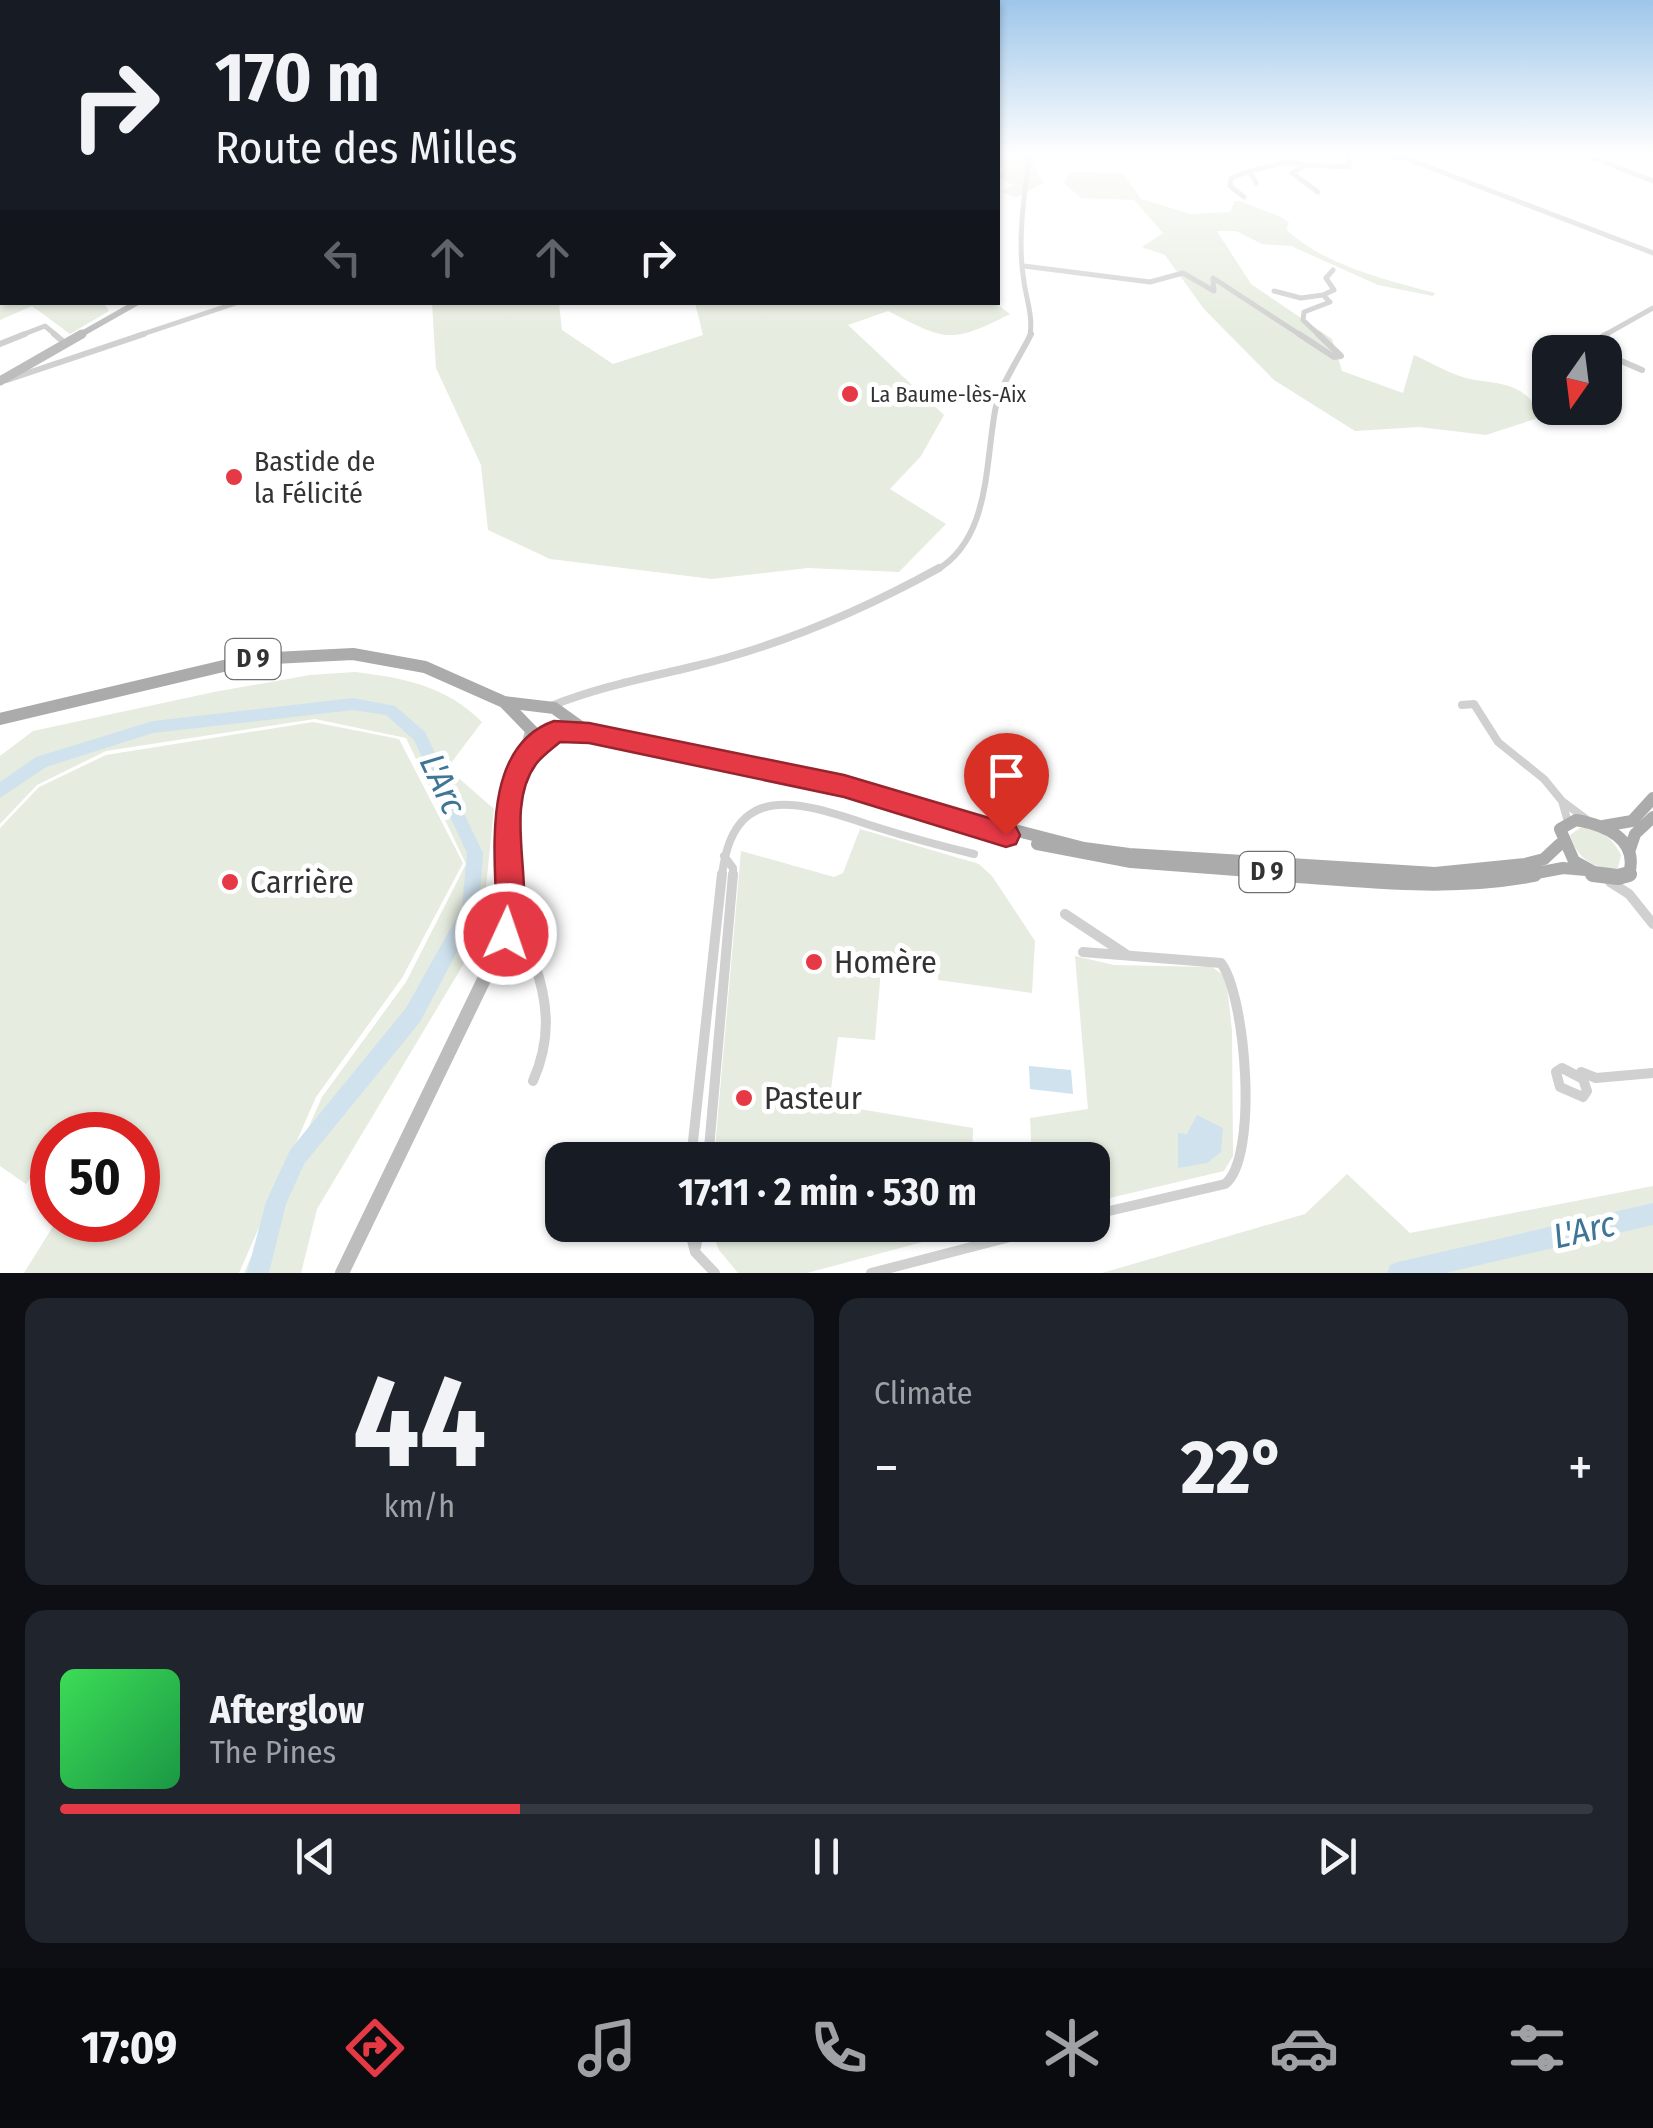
<!DOCTYPE html>
<meta charset="utf-8">
<style>
body{margin:0;font-family:"Fira Sans Condensed",sans-serif;background:#20242c;color:#f1f3f6;height:100vh;display:flex;flex-direction:column;font-size:38px;white-space:nowrap}
*{box-sizing:border-box;margin:0}
p{font-size:32px;color:#9ea1a6}
.icon{flex:none;width:55px;height:55px;fill:none;stroke:currentColor;stroke-width:2;stroke-linecap:round;stroke-linejoin:round}
.map{position:relative;height:1273px;overflow:hidden}
.side{display:flex;flex-direction:column;gap:25px;padding:25px;background:#0d0f14;flex:1}
.side>*{flex:none}
.banner{position:absolute;left:0px;top:0px;width:1000px;height:305px;box-shadow:0 2px 8px #0004;background:#171b24;color:#f1f3f6;overflow:hidden}
.needle{width:65px;rotate:194deg}
.tools{position:absolute;left:1532px;top:335px;display:grid;gap:20px}
.tools a{display:grid;place-items:center;width:90px;height:90px;border-radius:20px;background:#171b24;box-shadow:0 2px 8px #0004;font-size:50px}
.speed{position:absolute;left:30px;top:1112px;display:flex;gap:20px;font-size:50px;font-weight:700;text-align:center}
.speed>*{display:grid;place-content:center;width:130px;height:130px;border-radius:50%;background:#171b24;box-shadow:0 2px 8px #0004;line-height:1}
.speed .limit{border:15px solid #d22;background:#fff;color:#111}
.pin{position:absolute;display:grid;place-items:center;width:85px;height:85px;color:#fff;margin:-102px -42px;border-radius:50% 50% 50% 0;rotate:-45deg;box-shadow:0 0 10px #0007}
.pin .icon{rotate:45deg}
.me{position:absolute;width:110px;margin:-55px;rotate:3deg;stroke-linejoin:round;filter:drop-shadow(0 0 8px #0008)}
.turn{display:flex;align-items:center;gap:35px;height:210px;padding:0 50px;font-size:45px}
.turn .icon{width:130px;height:130px;stroke-width:2.5}
.turn b{display:block;font-size:70px;line-height:85px}
.lanes{display:flex;align-items:center;height:95px;padding:0 50px;background:#0003;justify-content:center;gap:50px;direction:ltr}
.lanes .off{opacity:.35}
.big{font-size:75px;font-weight:700;line-height:1.1}
.side .tile{flex:1;display:flex;flex-direction:column;justify-content:center;gap:15px;min-width:0;padding:0 35px;border-radius:20px;background:#20242c}
.side .dial{align-items:center;gap:0}
.dial b{font-size:130px;line-height:1}
.song{display:flex;align-items:center;gap:30px}
.cover{width:120px;height:120px;border-radius:15px;background:linear-gradient(135deg,hsl(130 70% 55%),hsl(140 70% 35%))}
.played{height:10px;border-radius:5px;background:linear-gradient(90deg,#e63946 30%,#363941 30%)}
.keys{display:flex;justify-content:space-around;direction:ltr}
.heat{display:flex;justify-content:space-between;align-items:center;font-size:55px;direction:ltr}
.side .tiles{flex:1;display:grid;gap:25px;grid-template-columns:1fr 1fr}
.tile:last-child{grid-column:span 2}
.trip{position:absolute;left:545px;top:1142px;width:565px;height:100px;border-radius:20px;background:#171b24;box-shadow:0 2px 8px #0004;font-weight:700;line-height:100px;text-align:center}
.tabs{display:flex;height:160px;justify-content:space-around;align-items:center;background:#090b0e;color:#9ea1a6}
.tabs .icon{width:70px;height:70px}
.tabs .active{color:#e63946}
.tabs b{font-size:45px;color:#f1f3f6}
.map>svg:first-child{display:block}
.green{fill:#e6ecdf}
.water{fill:#cfe2ee}
.lines{fill:none;stroke-linecap:round;stroke-linejoin:round}
.river{fill:#cfe2ee;fill-rule:evenodd}
.street-far3{stroke:#d0d0d0;stroke-width:5}
.street-far2{stroke:#d0d0d0;stroke-width:6}
.street-far1{stroke:#d0d0d0;stroke-width:8}
.street{stroke:#d0d0d0;stroke-width:10}
.secondary-far3{stroke:#bdbdbd;stroke-width:6}
.secondary-far2{stroke:#bdbdbd;stroke-width:9}
.secondary-far1{stroke:#bdbdbd;stroke-width:11}
.secondary{stroke:#bdbdbd;stroke-width:14}
.primary-far1{stroke:#ababab;stroke-width:12}
.primary{stroke:#ababab;stroke-width:16}
.route{fill:#e63946;stroke:#96252e;stroke-width:2.5}
.poi-dot{fill:#e63946;stroke:#fff;stroke-width:4}
.labels{text-anchor:middle;dominant-baseline:central;stroke-width:10;stroke-linejoin:round;paint-order:stroke}
.far-poi-label{font-size:22px;fill:#333;stroke:#fff;text-anchor:start}
.shield{fill:#fff;stroke:#707070;stroke-width:2.5}
.shield-label{font-size:25px;font-weight:bold;fill:#333}
.poi-label{font-size:28px;fill:#333;stroke:#fff;text-anchor:start}
.near-poi-label{font-size:32px;fill:#333;stroke:#fff;text-anchor:start}
.near-water-label{font-size:35px;font-style:italic;fill:#3f7597;stroke:#fff}
</style>
<div class="map">
<svg width="1653" height="1273" viewBox="0 0 1653 1273">
<rect width="100%" height="100%" fill="#fff"/>
<!-- green -->
<path class="green" d="M 998,155 L 1035,155 L 1037,175 L 1044,182 L 1016,198 L 1002,192 L 1012,185 L 998,177 L 1005,168 L 998,163 Z
M 1069,172 L 1123,173 L 1141,199 L 1191,214 L 1230,212 L 1235,201 L 1240,201 L 1283,218 L 1289,223 L 1286,229 C 1323,265 1386,280 1435,293 L 1433,296 L 1378,285 L 1291,246 L 1262,244 L 1236,231 L 1217,231 L 1251,284 L 1332,339 L 1342,371 L 1403,393 L 1414,355 C 1432,363 1455,377 1475,380 C 1504,384 1528,385 1541,417 L 1486,435 L 1419,427 L 1355,431 L 1274,380 L 1204,309 L 1165,255 L 1142,247 L 1163,233 L 1134,200 L 1081,198 L 1064,183 Z
M 0,259 L 2,302 L 104,303 L 109,311 L 70,334 L 32,306 L 0,320 Z
M 994,302 L 1010,314 C 951,344 946,341 888,311 L 848,325 L 944,415 L 921,456 L 890,489 L 946,524 L 899,572 L 808,568 L 712,579 L 550,559 L 488,530 L 481,465 L 436,368 L 432,303 L 559,303 L 562,330 L 613,364 L 703,335 L 695,303 Z
M 355,672 C 405,678 446,686 482,722 L 451,763 L 454,774 L 494,809 L 481,935 L 317,1209 L 301,1273 L 244,1273 L 322,1097 L 406,982 L 466,864 L 406,738 L 315,719 L 106,751 L 37,785 L 0,824 L 0,756 L 33,731 L 214,692 L 310,675 Z
M 313,722 L 399,739 L 463,863 L 402,978 L 316,1097 L 239,1273 L 24,1273 L 57,1220 L 138,1220 L 138,1135 L 110,1135 L 112,1131 L 78,1115 L 63,1135 L 52,1135 L 52,1148 L 26,1184 L 0,1166 L 0,828 L 39,787 L 106,755 Z
M 1580,828 C 1599,828 1613,838 1621,855 L 1618,868 C 1594,871 1576,857 1570,835 Z
M 860,829 L 979,864 L 992,876 L 1035,941 L 1032,993 L 938,980 L 938,965 L 882,958 L 875,1040 L 838,1037 L 829,1104 L 973,1128 L 972,1160 L 714,1160 L 741,851 L 834,877 L 843,873 Z
M 1075,956 L 1114,965 L 1212,967 L 1226,977 L 1232,1031 L 1233,1156 L 1224,1171 L 1093,1202 L 1092,1160 L 1032,1160 L 1030,1118 L 1088,1109 Z
M 1347,1174 L 1410,1233 L 1653,1186 L 1653,1273 L 1102,1273 L 1305,1214 Z
M 709,1225 L 971,1225 L 971,1229 L 807,1273 L 738,1273 L 719,1250 Z"/>
<!-- water -->
<path class="water" d="M 1029,1066 L 1071,1070 L 1073,1094 L 1030,1089 Z
M 1197,1115 L 1223,1128 L 1221,1152 L 1207,1163 L 1178,1168 L 1178,1133 L 1187,1134 Z"/>
<g class="lines">
<!-- river -->
<path class="river" d="M 353,698 L 395,706 L 425,732 L 483,853 L 479,910 L 420,1022 L 304,1164 L 286,1204 L 269,1273 L 247,1273 L 266,1202 L 290,1150 L 406,1008 L 462,908 L 467,853 L 414,740 L 386,715 L 353,710 L 153,733 L 46,767 L 0,798 L 0,782 L 36,757 L 153,721 Z
M 1653,1203 L 1653,1225 L 1445,1273 L 1387,1273 L 1390,1265 L 1398,1262 Z"/>
<!-- street-far3 -->
<path class="street-far3" d="M 1382,155 L 1405,158 L 1653,253
M 1586,155 L 1653,181
M 1256,183 L 1250,171 L 1288,162 L 1307,165
M 1318,192 L 1292,173 L 1307,165 L 1349,167 L 1348,155
M 1244,197 L 1230,186 L 1231,178 L 1250,171
M 1024,266 L 1150,282 L 1183,273 L 1214,291 L 1213,278 L 1302,336
M 1274,291 L 1301,298 L 1323,295 L 1330,302 L 1304,312 L 1303,320 L 1320,336
M 1323,295 L 1334,290 L 1326,278 L 1333,270
M 19,336 L 45,326 L 57,336
M 137,336 L 239,302
M 1030,336 C 1033,316 1027,302 1024,282 C 1017,242 1024,194 1030,155
M 1603,336 L 1653,308"/>
<!-- street-far2 -->
<path class="street-far2" d="M 54,334 L 65,343
M 1299,334 L 1334,357 L 1341,356 L 1318,334
M 0,344 L 25,334
M 1601,352 L 1589,344 L 1607,334
M 1605,354 L 1642,370
M 7,380 L 144,334
M 935,571 C 990,540 985,466 995,411 C 999,386 1020,357 1031,334"/>
<!-- street-far1 -->
<path class="street-far1" d="M 1462,705 L 1474,704 L 1498,742 L 1544,779 L 1562,801
M 551,706 C 599,687 641,679 691,667 C 776,647 863,610 939,568
M 1568,822 L 1562,801 L 1586,819
M 724,856 L 733,868 L 733,876
M 722,876 C 733,774 808,805 876,827 C 908,837 941,846 974,854"/>
<!-- street -->
<path class="street" d="M 1610,882 L 1629,894 L 1653,924
M 1065,914 L 1127,955
M 501,948 L 534,962 C 549,1004 551,1040 533,1081
M 1083,952 L 1221,963 C 1246,996 1259,1158 1225,1184 L 1092,1215
M 1562,1068 L 1583,1079 L 1587,1091 L 1583,1097 L 1560,1087 L 1556,1072 Z
M 1581,1072 L 1596,1078 L 1653,1073
M 691,1160 L 722,874
M 708,1160 L 733,874
M 688,1225 L 695,1252 L 715,1273
M 696,1247 L 700,1225
M 871,1273 L 1056,1225"/>
<!-- secondary-far3 -->
<path class="secondary-far3" d="M 78,336 L 138,302"/>
<!-- secondary-far2 -->
<path class="secondary-far2" d="M 0,381 L 82,334"/>
<!-- secondary-far1 -->
<path class="secondary-far1" d="M 510,876 L 508,818 L 530,733"/>
<!-- secondary -->
<path class="secondary" d="M 342,1273 L 506,934 L 511,914 L 510,874"/>
<!-- primary-far1 -->
<path class="primary-far1" d="M 504,702 L 537,736 L 589,733 L 844,786 L 1084,848 L 1129,854 L 1435,873 L 1525,864 L 1544,859 L 1560,844
M 0,719 L 253,659 L 353,654 L 425,667 L 504,702 L 554,708 L 589,733
M 1603,826 L 1632,821 L 1653,798
M 1037,844 L 1131,862 L 1317,876
M 1630,849 L 1635,834 L 1653,817
M 1521,876 L 1563,868 L 1586,870
M 1601,876 L 1574,861 L 1560,829 L 1576,820 C 1605,825 1639,839 1629,874 L 1622,876"/>
<!-- primary -->
<path class="primary" d="M 1284,874 C 1366,880 1453,890 1534,874
M 1593,874 L 1618,877 L 1629,874"/>
</g>
<!-- sky -->
<linearGradient id="sky" x2="0" y2="1"><stop stop-color="#9ec6ea"/><stop offset="0.46" stop-color="#fff"/><stop offset="1" stop-color="#fff" stop-opacity="0"/></linearGradient>
<rect width="1653" height="334" fill="url(#sky)"/>
<!-- route -->
<path class="route" d="M 554,721 L 589,723 L 844,775 L 1006,823 L 1016,827 L 1020,835 L 1016,844 L 1006,847 L 844,797 L 589,743 L 560,742 C 552,749 542,756 536,764 C 501,812 539,891 517,944 L 506,948 L 496,944 C 490,930 496,915 496,899 C 494,842 485,745 554,721 Z"/>
<!-- markers -->
<g class="poi-dot">
<circle cx="850" cy="394" r="10"/>
<circle cx="234" cy="477" r="10"/>
<circle cx="230" cy="882" r="10"/>
<circle cx="814" cy="962" r="10"/>
<circle cx="744" cy="1098" r="10"/>
</g>
<g class="labels">
<!-- far-poi labels -->
<g class="far-poi-label">
<text x="870" y="394">La Baume-lès-Aix</text>
</g>
<!-- shield labels -->
<g class="shield">
<rect x="225.5" y="639" width="55" height="40" rx="8"/>
<rect x="1239.5" y="852" width="55" height="40" rx="8"/>
</g>
<g class="shield-label">
<text x="253" y="659">D 9</text>
<text x="1267" y="872">D 9</text>
</g>
<!-- poi labels -->
<g class="poi-label">
<text x="254" y="461">Bastide de<tspan x="254" dy="32">la Félicité</tspan></text>
</g>
<!-- near-poi labels -->
<g class="near-poi-label">
<text x="250" y="882">Carrière</text>
<text x="834" y="962">Homère</text>
<text x="764" y="1098">Pasteur</text>
</g>
<!-- near-water labels -->
<g class="near-water-label">
<text transform="translate(443 784) rotate(65)">L'Arc</text>
<text transform="translate(1584 1230) rotate(-13)">L'Arc</text>
</g>
</g>
</svg>
<div class="tools">
<a><svg class="needle" viewBox="-14 -14 28 28"><path d="M0-13l5 13h-10z" fill="#e53935"/><path d="M0 13l5-13h-10z" fill="#9ea1a6"/></svg></a>
</div>
<div class="speed"><div class="limit">50</div></div>
<div class="pin" style="left:1006px;top:835px;background:#d93025"><svg class="icon" aria-label="arrive" viewBox="0 0 24 24"><path d="M6 21V4h12l-3 4 3 4H6"/></svg></div>
<svg class="me" style="left:506px;top:934px" viewBox="-20 -20 40 40"><circle r="17" fill="#e63946" stroke="#fff" stroke-width="3"/><path d="M0-11L8 9 0 5-8 9z" fill="#fff"/></svg>
<div class="trip">17:11 · 2 min · 530 m</div>
<div class="banner">
<div class="turn"><svg class="icon" aria-label="right" viewBox="0 0 24 24"><path d="M7 20v-9h11M14 6l5 5-5 5"/></svg><div><b>170 m</b>Route des Milles</div></div>
<div class="lanes"><svg class="icon off" aria-label="left" viewBox="0 0 24 24"><path d="M17 20v-9H6M10 6l-5 5 5 5"/></svg><svg class="icon off" aria-label="ahead" viewBox="0 0 24 24"><path d="M12 20V5M6 11l6-6 6 6"/></svg><svg class="icon off" aria-label="ahead" viewBox="0 0 24 24"><path d="M12 20V5M6 11l6-6 6 6"/></svg><svg class="icon" aria-label="right" viewBox="0 0 24 24"><path d="M7 20v-9h11M14 6l5 5-5 5"/></svg></div>
</div>
</div>
<section class="side">
<div class="tiles">
<div class="tile dial"><b>44</b><p>km/h</p></div>
<div class="tile"><p>Climate</p>
<div class="heat"><a>−</a><b class="big">22°</b><a>+</a></div>
</div>
<div class="tile">
<div class="song"><i class="cover"></i><div><b>Afterglow</b><p>The Pines</p></div></div>
<div class="played"></div>
<div class="keys"><svg class="icon" aria-label="previous" viewBox="0 0 24 24"><path d="M18 5L8 12l10 7zM5 5v14"/></svg><svg class="icon" aria-label="pause" viewBox="0 0 24 24"><path d="M8 5v14M16 5v14"/></svg><svg class="icon" aria-label="next" viewBox="0 0 24 24"><path d="M6 5l10 7-10 7zM19 5v14"/></svg></div>
</div>
</div>
</section>
<nav class="tabs">
<b>17:09</b>
<svg class="icon active" aria-label="directions" viewBox="0 0 24 24"><path d="M12 3l9 9-9 9-9-9zM9 14v-3h6M13 9l2 2-2 2"/></svg>
<svg class="icon" aria-label="music" viewBox="0 0 24 24"><path d="M9 18V5l10-2v13"/><circle cx="6" cy="18" r="3"/><circle cx="16" cy="16" r="3"/></svg>
<svg class="icon" aria-label="phone" viewBox="0 0 24 24"><path d="M5 4h4l2 5-3 2q2 4 5 5l2-3 5 2v4C11 20 4 13 5 4z"/></svg>
<svg class="icon" aria-label="climate" viewBox="0 0 24 24"><path d="M12 3v18M4 7l16 10M4 17L20 7"/></svg>
<svg class="icon" aria-label="car" viewBox="0 0 24 24"><path d="M5 17H2v-5l4-1 3-4h7l3 4 3 1v5h-3M9 17h6M6 11h13"/><circle cx="7" cy="17" r="2"/><circle cx="17" cy="17" r="2"/></svg>
<svg class="icon" aria-label="filters" viewBox="0 0 24 24"><path d="M4 7h16M4 17h16"/><circle cx="9" cy="7" r="2"/><circle cx="15" cy="17" r="2"/></svg>
</nav>
